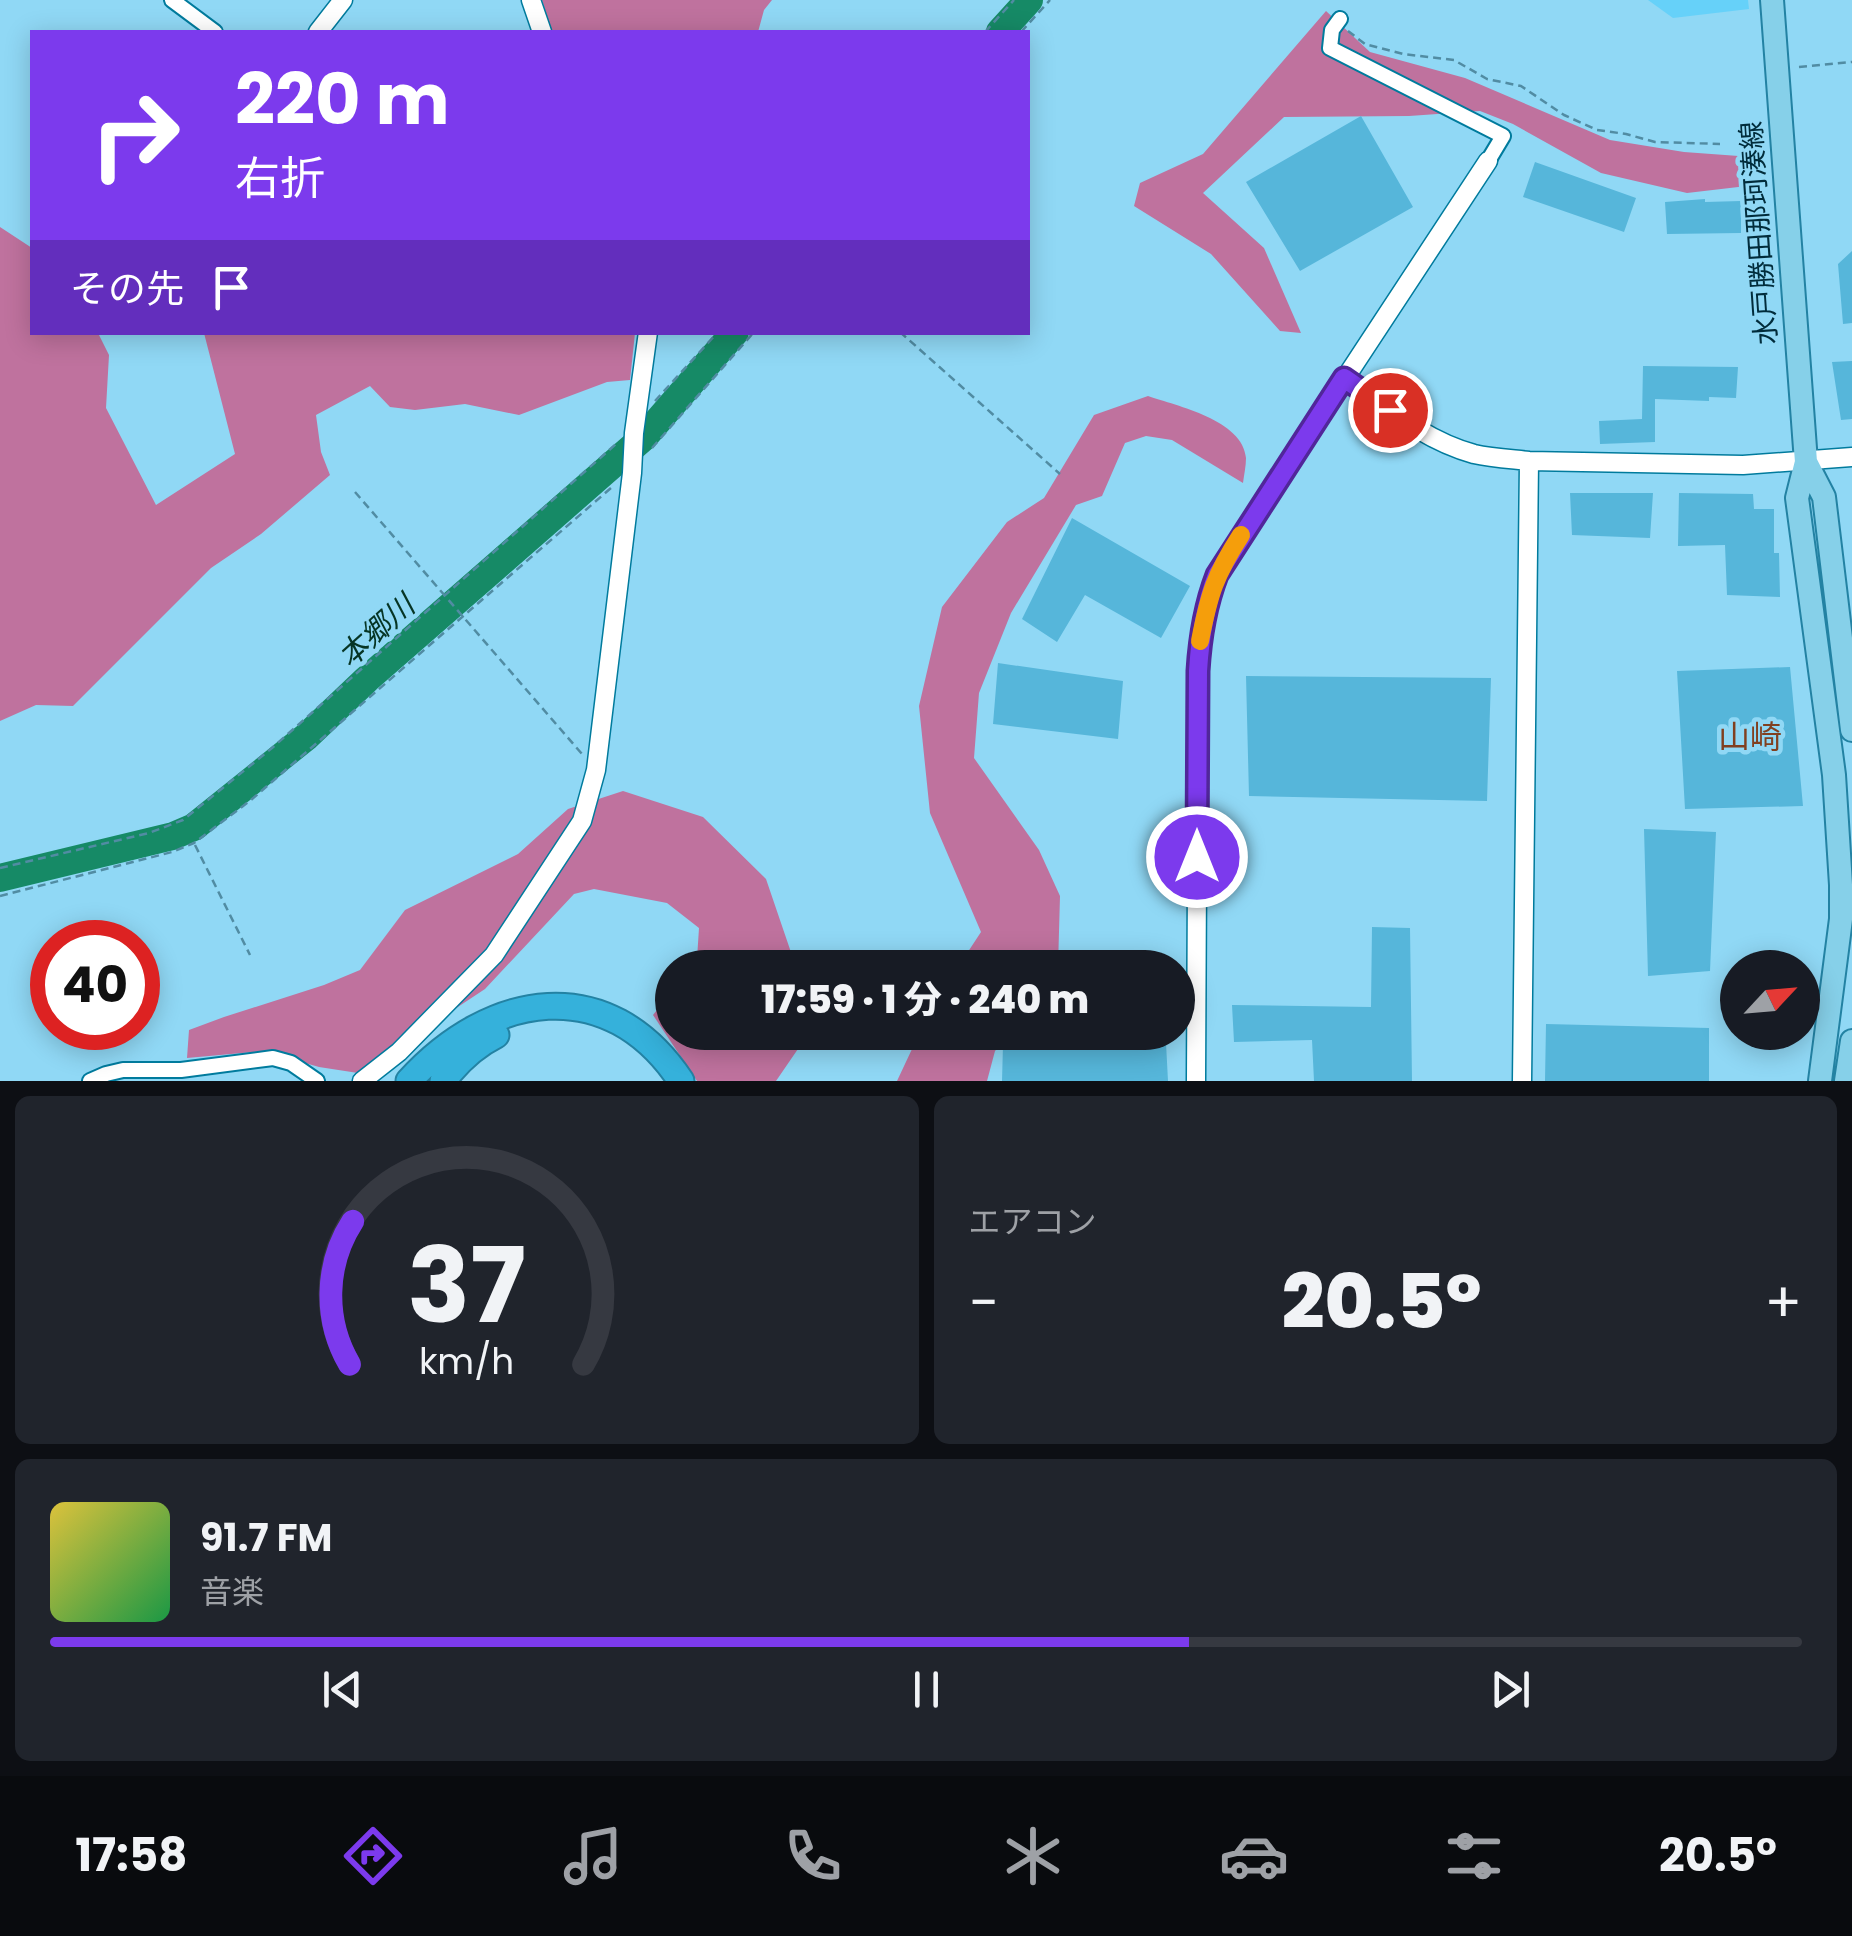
<!DOCTYPE html>
<html lang="ja">
<meta charset="utf-8">
<style>
body{margin:0;font-family:Poppins,"Noto Sans JP",sans-serif;background:#20242c;color:#f1f3f6;height:100vh;display:flex;flex-direction:column;font-size:38px;white-space:nowrap}
*{box-sizing:border-box;margin:0}
p{font-size:32px;color:#9ea1a6}
.icon{flex:none;width:55px;height:55px;fill:none;stroke:currentColor;stroke-width:2;stroke-linecap:round;stroke-linejoin:round}
.map{position:relative;height:1081px;overflow:hidden}
.panel{display:flex;flex-direction:column;gap:15px;padding:15px;background:#0d0f14;flex:1}
.panel>*{flex:none}
.banner{position:absolute;left:30px;top:30px;width:1000px;height:305px;border-radius:0px;box-shadow:0 5px 25px #0003;background:#7c3aed;color:#fff;overflow:hidden}
.needle{width:65px;rotate:64deg}
.buttons{position:absolute;left:1720px;top:950px;display:grid;gap:20px}
.buttons a{display:grid;place-items:center;width:100px;height:100px;border-radius:50%;background:#171b24;box-shadow:0 5px 25px #0003;font-size:50px}
.speed{position:absolute;left:30px;top:920px;display:flex;gap:20px;font-size:50px;font-weight:700;text-align:center}
.speed>*{display:grid;place-content:center;width:130px;height:130px;border-radius:50%;background:#171b24;box-shadow:0 5px 25px #0003;line-height:1}
.speed .limit{border:15px solid #d22;background:#fff;color:#111}
.pin{position:absolute;display:grid;place-items:center;width:85px;height:85px;color:#fff;margin:-42px;border:5px solid #fff;border-radius:50%;box-shadow:0 2px 10px #0007}
.me{position:absolute;width:110px;margin:-55px;rotate:0deg;stroke-linejoin:round;filter:drop-shadow(0 0 8px #0008)}
.turn{display:flex;align-items:center;gap:35px;height:210px;padding:0 40px;font-size:45px}
.turn .icon{width:130px;height:130px;stroke-width:2.5}
.turn b{display:block;font-size:70px;line-height:85px}
.then{display:flex;align-items:center;height:95px;padding:0 40px;background:#0003;gap:20px;font-size:38px}
.big{font-size:75px;font-weight:800;line-height:1.1}
.panel .tile{flex:1;display:flex;flex-direction:column;justify-content:center;gap:15px;min-width:0;padding:0 35px;border-radius:15px;background:#20242c}
.panel .dial{align-items:center;gap:0}
.dial svg{height:260px;overflow:visible;fill:none;stroke:#363941;stroke-width:7;stroke-linecap:round;text-anchor:middle}
.dial text{fill:#f1f3f6;stroke:none}
.song{display:flex;align-items:center;gap:30px}
.cover{width:120px;height:120px;border-radius:15px;background:linear-gradient(135deg,hsl(50 70% 55%),hsl(140 70% 35%))}
.played{height:10px;border-radius:5px;background:linear-gradient(90deg,#7c3aed 65%,#363941 65%)}
.keys{display:flex;justify-content:space-around;direction:ltr}
.heat{display:flex;justify-content:space-between;align-items:center;font-size:55px;direction:ltr}
.panel .tiles{flex:1;display:grid;gap:15px;grid-template-columns:1fr 1fr}
.tile:last-child{grid-column:span 2}
.trip{position:absolute;left:655px;top:950px;width:540px;height:100px;border-radius:50px;background:#171b24;box-shadow:0 5px 25px #0003;font-weight:800;line-height:100px;text-align:center}
.tab-bar{display:flex;height:160px;justify-content:space-around;align-items:center;background:#090b0e;color:#9ea1a6}
.tab-bar .icon{width:70px;height:70px}
.tab-bar .active{color:#7c3aed}
.tab-bar b{font-size:45px;color:#f1f3f6}
.map>svg:first-child{display:block}
.built{fill:#66d1f9}
.forest{fill:#bf729e}
.lines{fill:none;stroke-linecap:round;stroke-linejoin:round}
.river{stroke:#168a66;stroke-width:28}
.building{fill:#56b6da}
.minor-casing{stroke:#007b9d;stroke-width:18}
.tertiary-casing{stroke:#007b9d;stroke-width:21}
.primary-casing{stroke:#2382a3;stroke-width:26}
.motorway-casing{stroke:#2382a3;stroke-width:29}
.path{stroke:#518ca3;stroke-width:2.5;stroke-dasharray:8 5;stroke-linecap:butt}
.minor{stroke:#fff;stroke-width:14}
.tertiary{stroke:#fff;stroke-width:18}
.primary{stroke:#86d0e9;stroke-width:22}
.motorway{stroke:#35b1db;stroke-width:25}
.route-casing{stroke:#51269a;stroke-width:25}
.route{stroke:#7c3aed;stroke-width:18}
.slow{stroke:#f59e0b;stroke-width:18}
.labels{text-anchor:middle;dominant-baseline:central;stroke-width:9;stroke-linejoin:round;paint-order:stroke}
.street-label{font-size:28px;fill:#012c3b;stroke:#90d8f5}
.water-label{font-size:30px;font-style:italic;fill:#063525;stroke:#90d8f5}
.quarter-label{font-size:32px;fill:#814020;stroke:#90d8f5}
</style>
<div class="map">
<svg width="1852" height="1081" viewBox="0 0 1852 1081">
<rect width="100%" height="100%" fill="#90d8f5"/>
<!-- built -->
<path class="built" d="M 1648,0 L 1748,0 L 1749,9 L 1673,18 Z"/>
<!-- forest -->
<path class="forest" d="M 542,0 L 772,0 L 764,10 L 758,32 L 552,32 Z
M 1326,11 L 1370,52 L 1465,78 L 1610,140 L 1684,152 L 1766,158 L 1764,184 L 1687,193 L 1601,173 L 1513,124 L 1480,111 L 1409,116 L 1284,117 L 1203,193 L 1264,248 L 1301,333 L 1280,331 L 1211,254 L 1134,206 L 1140,183 L 1203,154 Z
M 0,227 L 32,248 L 32,332 L 98,333 L 109,355 L 106,408 L 156,505 L 235,454 L 204,333 L 635,333 L 630,380 L 607,382 L 519,415 L 465,404 L 415,410 L 390,407 L 370,386 L 316,415 L 321,452 L 330,475 L 261,534 L 211,568 L 73,706 L 36,705 L 0,721 Z
M 1148,396 C 1177,406 1243,420 1246,458 C 1246,466 1244,475 1243,483 L 1172,440 L 1146,436 L 1125,443 L 1102,496 L 1076,505 L 1011,613 L 979,693 L 974,758 L 1039,850 L 1060,896 L 1058,967 L 958,967 L 981,932 L 930,813 L 919,706 L 942,607 L 1007,522 L 1044,498 L 1094,415 Z
M 623,791 L 703,817 L 766,879 L 796,967 L 690,967 L 697,959 L 699,928 L 667,903 L 594,889 L 574,894 L 485,989 L 358,1073 L 319,1067 L 264,1051 L 187,1058 L 189,1030 L 224,1017 L 324,985 L 360,970 L 405,910 L 518,854 L 568,809 Z
M 672,991 L 672,1032 L 799,1033 L 800,1046 L 776,1081 L 697,1081 L 653,1015 Z
M 920,1032 L 1011,1032 L 1011,1033 L 995,1051 L 987,1081 L 897,1081 Z"/>
<g class="lines">
<!-- river -->
<path class="river" d="M 1000,32 L 1029,0
M 0,878 L 173,836 L 194,827 L 306,737 L 367,679 L 644,437 L 735,332"/>
</g>
<!-- building -->
<path class="building" d="M 1361,116 L 1413,207 L 1300,271 L 1246,182 Z
M 1535,162 L 1636,198 L 1624,232 L 1523,197 Z
M 1705,199 L 1705,202 L 1741,201 L 1741,233 L 1667,234 L 1665,202 Z
M 1852,251 L 1852,323 L 1843,324 L 1838,264 Z
M 1852,361 L 1852,419 L 1841,420 L 1832,362 Z
M 1643,366 L 1738,367 L 1736,398 L 1709,397 L 1709,401 L 1655,399 L 1655,442 L 1600,444 L 1599,421 L 1642,419 Z
M 1570,493 L 1653,493 L 1650,538 L 1572,535 Z
M 1679,493 L 1753,494 L 1754,509 L 1774,509 L 1774,553 L 1779,553 L 1780,597 L 1727,595 L 1725,545 L 1678,546 Z
M 1072,518 L 1190,586 L 1161,638 L 1085,595 L 1057,642 L 1022,619 Z
M 998,663 L 1123,681 L 1118,739 L 993,724 Z
M 1790,667 L 1803,806 L 1685,809 L 1677,671 Z
M 1246,676 L 1491,678 L 1487,801 L 1249,796 Z
M 1644,829 L 1716,832 L 1710,971 L 1648,976 Z
M 1372,927 L 1410,928 L 1412,1081 L 1314,1081 L 1312,1040 L 1234,1042 L 1232,1005 L 1371,1007 Z
M 1546,1024 L 1709,1028 L 1709,1081 L 1545,1081 Z
M 1166,1043 L 1168,1081 L 1002,1081 L 1003,1045 Z"/>
<g class="lines">
<defs>
<path id="minor" d="M 172,0 L 215,32
M 1340,19 L 1332,30 L 1330,48 L 1503,136 L 1488,161
M 90,1081 L 106,1074 L 123,1070 L 181,1070 L 273,1058 L 291,1063 L 317,1081"/>
<path id="tertiary" d="M 531,0 L 542,32
M 318,32 L 343,0
M 1344,378 C 1384,406 1425,441 1474,454 C 1492,458 1511,459 1529,461 L 1743,465 L 1852,457
M 362,1081 L 399,1052 L 494,955 L 582,821 L 596,770 L 632,473 L 634,433 L 648,332
M 1196,1081 L 1198,671 C 1201,632 1206,595 1225,561 L 1488,161
M 1522,1081 L 1529,461"/>
<path id="primary" d="M 1772,0 L 1806,462 L 1797,498 L 1834,775 L 1841,885 L 1841,919 L 1820,1081
M 1806,462 L 1824,497 L 1852,730
M 1846,1081 L 1852,1041"/>
<path id="motorway" d="M 409,1081 C 490,992 608,971 681,1081
M 443,1081 C 458,1061 474,1046 496,1035"/>
</defs>
<!-- minor casing -->
<use href="#minor" class="minor-casing"/>
<!-- tertiary casing -->
<use href="#tertiary" class="tertiary-casing"/>
<!-- primary casing -->
<use href="#primary" class="primary-casing"/>
<!-- motorway casing -->
<use href="#motorway" class="motorway-casing"/>
<!-- path -->
<path class="path" d="M 1348,31 L 1365,44 L 1403,54 L 1454,60 L 1487,79 L 1521,86 L 1564,115 L 1597,130 L 1626,134 L 1655,142 L 1720,144
M 985,32 L 1014,0
M 1021,32 L 1050,0
M 1799,67 L 1852,62
M 900,332 L 1060,474
M 655,401 L 718,332
M 652,448 L 754,332
M 355,492 L 582,754
M 195,845 L 250,955
M 0,868 L 149,833 L 183,820 L 272,748 L 616,444
M 0,896 L 172,852 L 194,843 L 251,800 L 611,488"/>
<!-- minor -->
<use href="#minor" class="minor"/>
<!-- tertiary -->
<use href="#tertiary" class="tertiary"/>
<!-- primary -->
<use href="#primary" class="primary"/>
<!-- motorway -->
<use href="#motorway" class="motorway"/>
</g>
<g class="lines">
<defs>
<path id="route" d="M 1197,857 L 1198,671 C 1200,638 1205,606 1217,575 L 1344,378 L 1390,410"/>
</defs>
<!-- route casing -->
<use href="#route" class="route-casing"/>
<!-- route -->
<use href="#route" class="route"/>
<!-- slow -->
<path class="slow" d="M 1200,641 C 1209,594 1215,575 1241,535"/>
</g>
<g class="labels">
<!-- street labels -->
<g class="street-label">
<text transform="translate(1759 233) rotate(-94)">水戸勝田那珂湊線</text>
</g>
<!-- water labels -->
<g class="water-label">
<text transform="translate(376 631) rotate(-42)">本郷川</text>
</g>
<!-- quarter labels -->
<g class="quarter-label">
<text x="1750" y="736">山崎</text>
</g>
</g>
</svg>
<div class="buttons">
<a><svg class="needle" viewBox="-14 -14 28 28"><path d="M0-13l5 13h-10z" fill="#e53935"/><path d="M0 13l5-13h-10z" fill="#9ea1a6"/></svg></a>
</div>
<div class="speed"><div class="limit">40</div></div>
<div class="pin" style="left:1390px;top:410px;background:#d93025"><svg class="icon" aria-label="arrive" viewBox="0 0 24 24"><path d="M6 21V4h12l-3 4 3 4H6"/></svg></div>
<svg class="me" style="left:1197px;top:857px" viewBox="-20 -20 40 40"><circle r="17" fill="#7c3aed" stroke="#fff" stroke-width="3"/><path d="M0-11L8 9 0 5-8 9z" fill="#fff"/></svg>
<div class="trip">17:59 · 1 分 · 240 m</div>
<div class="banner">
<div class="turn"><svg class="icon" aria-label="right" viewBox="0 0 24 24"><path d="M7 20v-9h11M14 6l5 5-5 5"/></svg><div><b>220 m</b>右折</div></div>
<div class="then">その先<svg class="icon" aria-label="arrive" viewBox="0 0 24 24"><path d="M6 21V4h12l-3 4 3 4H6"/></svg></div>
</div>
</div>
<section class="panel">
<div class="tiles">
<div class="tile dial"><svg viewBox="0 0 100 80">
<path d="M14 69A42 42 0 1 1 86 69"/>
<path d="M14 69A42 42 0 0 1 15 25" stroke="#7c3aed"/>
<text x="50" y="56" font-size="32" font-weight="700">37</text>
<text x="50" y="72" font-size="11">km/h</text>
</svg></div>
<div class="tile"><p>エアコン</p>
<div class="heat"><a>−</a><b class="big">20.5°</b><a>+</a></div>
</div>
<div class="tile">
<div class="song"><i class="cover"></i><div><b>91.7 FM</b><p>音楽</p></div></div>
<div class="played"></div>
<div class="keys"><svg class="icon" aria-label="previous" viewBox="0 0 24 24"><path d="M18 5L8 12l10 7zM5 5v14"/></svg><svg class="icon" aria-label="pause" viewBox="0 0 24 24"><path d="M8 5v14M16 5v14"/></svg><svg class="icon" aria-label="next" viewBox="0 0 24 24"><path d="M6 5l10 7-10 7zM19 5v14"/></svg></div>
</div>
</div>
</section>
<nav class="tab-bar">
<b>17:58</b>
<svg class="icon active" aria-label="directions" viewBox="0 0 24 24"><path d="M12 3l9 9-9 9-9-9zM9 14v-3h6M13 9l2 2-2 2"/></svg>
<svg class="icon" aria-label="music" viewBox="0 0 24 24"><path d="M9 18V5l10-2v13"/><circle cx="6" cy="18" r="3"/><circle cx="16" cy="16" r="3"/></svg>
<svg class="icon" aria-label="phone" viewBox="0 0 24 24"><path d="M5 4h4l2 5-3 2q2 4 5 5l2-3 5 2v4C11 20 4 13 5 4z"/></svg>
<svg class="icon" aria-label="climate" viewBox="0 0 24 24"><path d="M12 3v18M4 7l16 10M4 17L20 7"/></svg>
<svg class="icon" aria-label="car" viewBox="0 0 24 24"><path d="M5 17H2v-5l4-1 3-4h7l3 4 3 1v5h-3M9 17h6M6 11h13"/><circle cx="7" cy="17" r="2"/><circle cx="17" cy="17" r="2"/></svg>
<svg class="icon" aria-label="filters" viewBox="0 0 24 24"><path d="M4 7h16M4 17h16"/><circle cx="9" cy="7" r="2"/><circle cx="15" cy="17" r="2"/></svg>
<b>20.5°</b>
</nav>
